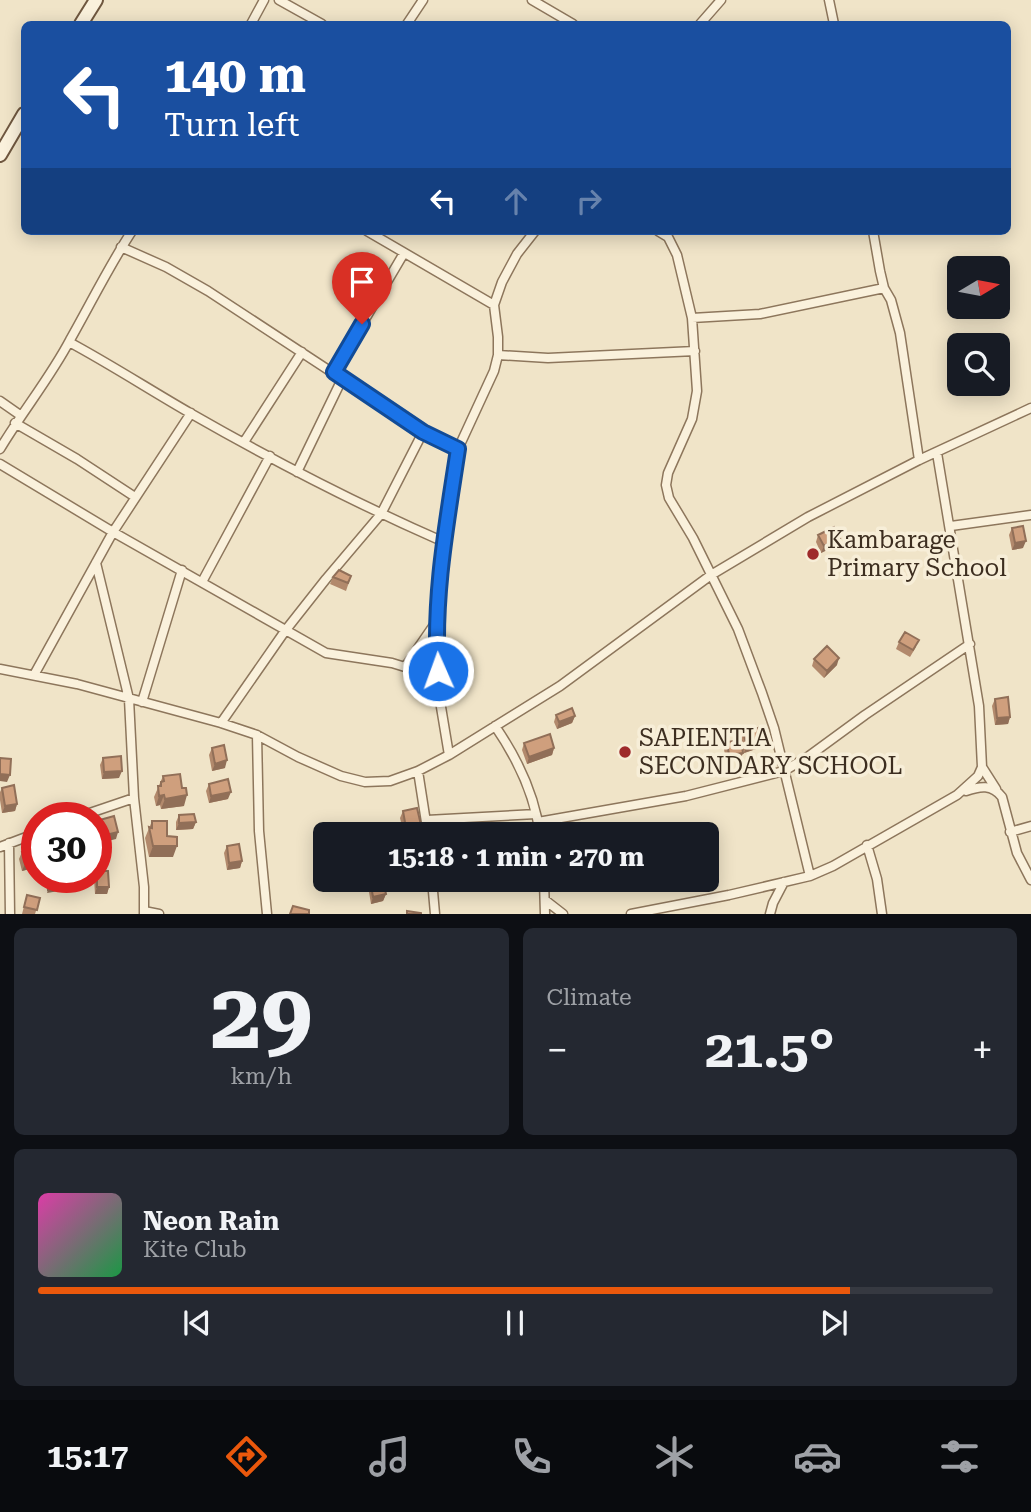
<!DOCTYPE html>
<meta charset="utf-8">
<style>
body{margin:0;font-family:"Roboto Serif",serif;background:#242831;color:#f1f3f6;height:100vh;display:flex;flex-direction:column;font-size:26px;white-space:nowrap}
*{box-sizing:border-box;margin:0}
p{font-size:23px;color:#9ea1a6}
.icon{flex:none;width:38px;height:38px;fill:none;stroke:currentColor;stroke-width:2;stroke-linecap:round;stroke-linejoin:round}
.map{position:relative;height:914px;overflow:hidden}
.details{display:flex;flex-direction:column;gap:14px;padding:14px;background:#0d0f14;flex:1}
.details>*{flex:none}
.guide{position:absolute;left:21px;top:21px;width:990px;height:214px;border-radius:10px;box-shadow:0 4px 18px #0003;background:#1a4fa0;color:#fff;overflow:hidden}
.needle{width:46px;rotate:80deg}
.fabs{position:absolute;left:947px;top:256px;display:grid;gap:14px}
.fabs a{display:grid;place-items:center;width:63px;height:63px;border-radius:10px;background:#171b24;box-shadow:0 4px 18px #0003;font-size:35px}
.speed{position:absolute;left:21px;top:802px;display:flex;gap:14px;font-size:35px;font-weight:700;text-align:center}
.speed>*{display:grid;place-content:center;width:91px;height:91px;border-radius:50%;background:#171b24;box-shadow:0 4px 18px #0003;line-height:1}
.speed .limit{border:10px solid #d22;background:#fff;color:#111}
.pin{position:absolute;display:grid;place-items:center;width:60px;height:60px;color:#fff;margin:-72px -30px;border-radius:50% 50% 50% 0;rotate:-45deg;box-shadow:0 0 7px #0007}
.pin .icon{rotate:45deg}
.me{position:absolute;width:77px;margin:-38px;rotate:358deg;stroke-linejoin:round;filter:drop-shadow(0 0 5px #0008)}
.turn{display:flex;align-items:center;gap:24px;height:147px;padding:0 28px;font-size:32px}
.turn .icon{width:91px;height:91px;stroke-width:2.5}
.turn b{display:block;font-size:49px;line-height:60px}
.lanes{display:flex;align-items:center;height:66px;padding:0 28px;background:#0003;justify-content:center;gap:35px;direction:ltr}
.lanes .off{opacity:.35}
.big{font-size:52px;font-weight:700;line-height:1.1}
.details .widget{flex:1;display:flex;flex-direction:column;justify-content:center;gap:10px;min-width:0;padding:0 24px;border-radius:10px;background:#242831}
.details .dial{align-items:center;gap:0}
.dial b{font-size:91px;line-height:1}
.song{display:flex;align-items:center;gap:21px}
.cover{width:84px;height:84px;border-radius:10px;background:linear-gradient(135deg,hsl(320 70% 55%),hsl(140 70% 35%))}
.played{height:7px;border-radius:4px;background:linear-gradient(90deg,#ea580c 85%,#363941 85%)}
.keys{display:flex;justify-content:space-around;direction:ltr}
.heat{display:flex;justify-content:space-between;align-items:center;font-size:38px;direction:ltr}
.details .tiles{flex:1;display:grid;gap:14px;grid-template-columns:1fr 1fr}
.widget:last-child{grid-column:span 2}
.trip{position:absolute;left:313px;top:822px;width:406px;height:70px;border-radius:10px;background:#171b24;box-shadow:0 4px 18px #0003;font-weight:700;line-height:70px;text-align:center}
.tabs{display:flex;height:112px;justify-content:space-around;align-items:center;background:#090b0e;color:#9ea1a6}
.tabs .icon{width:49px;height:49px}
.tabs .selected{color:#ea580c}
.tabs b{font-size:32px;color:#f1f3f6}
.map>svg:first-child{display:block}
.lines{fill:none;stroke-linecap:round;stroke-linejoin:round}
.street-casing{stroke:#8d765c;stroke-width:11}
.secondary-casing{stroke:#6f573f;stroke-width:16}
.street{stroke:#faf1dc;stroke-width:8}
.secondary{stroke:#faf1dc;stroke-width:12}
.wall{fill:#b2896c}
.shaded-wall{fill:#916f58}
.building{fill:#cf9f7d;stroke:#916f58;stroke-width:2}
.route-casing{stroke:#114b97;stroke-width:18}
.route{stroke:#1a73e8;stroke-width:12}
.poi-dot{fill:#9e2a2b;stroke:#f7eed8;stroke-width:2.5}
.labels{text-anchor:middle;dominant-baseline:central;stroke-width:7;stroke-linejoin:round;paint-order:stroke}
.poi-label{font-size:24px;fill:#3d2e20;stroke:#f7eed8;text-anchor:start}
</style>
<div class="map">
<svg width="1031" height="914" viewBox="0 0 1031 914">
<rect width="100%" height="100%" fill="#f0e4c8"/>
<g class="lines">
<defs>
<path id="street" d="M 279,0 L 322,24
M 532,0 L 573,24
M 829,0 L 834,24
M 251,24 L 264,0
M 407,24 L 423,0
M 700,24 L 721,0
M 367,231 L 494,305
M 658,231 L 668,237 L 677,255 L 692,318 L 697,391 L 692,419 L 668,473 L 666,485 L 669,498 L 693,538 L 738,629 L 762,693 L 774,728 L 810,876
M 873,231 L 880,271 L 884,288 L 891,300 L 900,333 L 919,460
M 121,247 L 166,267 L 208,291 L 423,432 L 458,449
M 692,318 L 760,314 L 884,288
M 69,342 C 110,364 150,390 190,413 C 272,460 357,504 444,542
M 498,355 L 548,358 L 695,351
M 334,372 L 404,253
M 0,401 L 20,415
M 15,423 L 77,459 L 135,497
M 244,442 L 302,352
M 0,449 C 22,412 50,378 70,340 C 91,303 109,266 132,231
M 0,464 L 113,532 L 326,653 L 392,663 L 405,667 L 438,689
M 297,472 L 343,377
M 951,526 L 1031,515
M 96,563 L 129,699 L 134,798 L 144,887 L 144,914
M 202,582 L 270,456
M 405,667 L 436,622
M 0,669 L 77,684 L 221,723 L 257,735 L 298,757 L 341,776 L 365,782 L 390,781 L 418,771 L 449,755 L 560,686 L 711,575 L 808,517 L 919,460 L 1031,408
M 34,675 L 113,532 L 191,413
M 142,702 L 182,570
M 221,723 L 285,631 L 326,579 L 381,514 L 423,432
M 495,726 C 517,758 535,795 540,835
M 257,735 L 259,831 L 267,914
M 449,755 L 438,689 L 436,622 L 444,542 L 458,449 L 494,371 L 498,355 L 498,337 L 494,305 L 502,282 L 517,254 L 535,231
M 982,767 L 996,789
M 418,771 L 428,835
M 966,791 C 980,786 992,784 1002,797 L 1017,853 L 1031,880
M 78,817 L 134,798
M 427,820 L 536,814
M 538,822 L 686,796 L 784,771 L 809,756 L 865,715 L 970,644
M 1010,832 L 1031,826
M 9,843 L 10,914
M 867,845 L 877,879 L 882,914
M 0,847 L 37,833
M 432,880 L 435,914
M 544,880 L 545,914
M 545,900 L 563,914
M 144,911 L 159,914
M 631,914 L 729,895 L 810,876 L 833,866 L 957,795 L 978,776 L 982,767 L 979,706 L 937,453
M 770,914 L 773,903 L 784,882"/>
<path id="secondary" d="M 81,24 L 96,0
M 0,155 L 24,114"/>
</defs>
<!-- street casing -->
<use href="#street" class="street-casing"/>
<!-- secondary casing -->
<use href="#secondary" class="secondary-casing"/>
<!-- street -->
<use href="#street" class="street"/>
<!-- secondary -->
<use href="#secondary" class="secondary"/>
</g>
<!-- wall -->
<path class="wall" d="M 1012,528 L 1023,548 L 1012,550 L 1009,535 Z
M 818,535 L 837,545 L 821,553 L 816,542 Z
M 351,576 L 346,591 L 330,584 L 333,577 Z
M 899,642 L 916,647 L 910,657 L 896,649 Z
M 814,659 L 837,665 L 824,678 L 812,666 Z
M 995,699 L 1010,717 L 1008,724 L 995,725 L 992,706 Z
M 556,715 L 575,716 L 572,723 L 557,729 L 554,722 Z
M 743,733 L 762,747 L 744,753 L 742,747 L 743,753 L 740,760 L 726,762 L 724,749 L 727,742 L 740,740 Z
M 524,743 L 554,748 L 552,755 L 527,764 L 522,750 Z
M 212,748 L 225,768 L 212,771 L 209,755 Z
M 103,758 L 119,778 L 102,779 L 100,765 Z
M 163,776 L 184,806 L 161,809 L 160,805 L 156,806 L 154,797 Z
M 209,784 L 228,799 L 209,803 L 206,791 Z
M 2,788 L 17,804 L 15,811 L 2,813 L 0,800 L 0,792 Z
M 403,811 L 418,832 L 404,835 L 400,818 Z
M 179,815 L 196,822 L 193,829 L 176,830 L 176,822 Z
M 152,821 L 167,836 L 173,857 L 149,857 L 145,838 Z
M 227,846 L 242,861 L 240,868 L 227,870 L 224,853 Z
M 37,849 L 37,867 L 22,871 L 19,859 L 22,852 Z
M 97,871 L 109,887 L 107,894 L 95,894 L 94,878 L 95,877 L 96,877 Z
M 367,880 L 383,880 L 386,894 L 383,901 L 371,904 Z
M 503,880 L 519,880 L 517,890 L 505,892 Z
M 27,895 L 40,898 L 35,914 L 22,914 Z"/>
<!-- shaded-wall -->
<path class="shaded-wall" d="M 840,538 L 837,545 L 821,553 L 824,546 Z
M 1026,541 L 1023,548 L 1012,550 L 1015,543 Z
M 839,658 L 837,665 L 824,678 L 827,671 Z
M 575,716 L 572,723 L 557,729 L 559,722 Z
M 1010,717 L 1008,724 L 995,725 L 997,718 Z
M 765,740 L 762,747 L 744,753 L 747,745 Z
M 554,748 L 552,755 L 527,764 L 529,757 Z
M 743,753 L 740,760 L 726,762 L 729,755 Z
M 227,760 L 225,768 L 212,771 L 215,764 Z
M 122,771 L 119,778 L 102,779 L 104,772 Z
M 0,774 L 10,775 L 7,782 L 0,781 Z
M 231,792 L 228,799 L 209,803 L 211,796 Z
M 164,795 L 160,805 L 156,806 L 159,796 Z
M 187,795 L 184,806 L 161,809 L 165,799 Z
M 17,804 L 15,811 L 2,813 L 5,806 Z
M 196,822 L 193,829 L 176,830 L 179,823 Z
M 421,825 L 418,832 L 404,835 L 406,828 Z
M 118,832 L 116,839 L 96,844 L 98,837 Z
M 153,846 L 177,846 L 173,857 L 149,857 Z
M 37,861 L 37,867 L 22,871 L 25,864 Z
M 242,861 L 240,868 L 227,870 L 229,863 Z
M 520,883 L 517,890 L 505,892 L 508,885 Z
M 97,887 L 109,887 L 107,894 L 95,894 Z
M 60,888 L 59,891 L 47,893 L 48,890 Z
M 386,894 L 383,901 L 371,904 L 373,897 Z"/>
<!-- building -->
<path class="building" d="M 1023,526 L 1026,541 L 1015,543 L 1012,528 Z
M 834,527 L 840,538 L 824,546 L 818,535 Z
M 339,570 L 351,576 L 348,583 L 333,577 Z
M 905,632 L 919,640 L 913,650 L 899,642 Z
M 827,646 L 839,658 L 827,671 L 814,659 Z
M 1008,697 L 1010,717 L 997,718 L 995,699 Z
M 572,708 L 575,716 L 559,722 L 556,715 Z
M 761,727 L 765,740 L 747,745 L 743,733 Z
M 550,734 L 554,748 L 529,757 L 524,743 Z
M 741,740 L 743,753 L 729,755 L 727,742 Z
M 224,745 L 227,760 L 215,764 L 212,748 Z
M 121,756 L 122,771 L 104,772 L 103,758 Z
M 0,758 L 11,759 L 10,775 L 0,774 Z
M 180,774 L 182,788 L 186,788 L 187,795 L 165,799 L 164,795 L 159,796 L 158,786 L 161,786 L 161,782 L 164,781 L 163,776 Z
M 228,779 L 231,792 L 211,796 L 209,784 Z
M 14,785 L 17,804 L 5,806 L 2,788 Z
M 417,808 L 421,825 L 406,828 L 403,811 Z
M 194,814 L 196,822 L 179,823 L 179,815 Z
M 114,816 L 118,832 L 98,837 L 96,830 L 96,821 Z
M 152,821 L 167,821 L 167,836 L 177,837 L 177,846 L 153,846 L 149,827 L 152,828 Z
M 239,844 L 242,861 L 229,863 L 227,846 Z
M 37,849 L 37,861 L 25,864 L 22,852 Z
M 97,871 L 108,871 L 109,887 L 97,887 Z
M 59,880 L 60,888 L 48,890 L 47,881 Z
M 370,880 L 383,880 L 386,894 L 373,897 Z
M 507,880 L 519,880 L 520,883 L 508,885 Z
M 27,895 L 40,898 L 37,910 L 24,907 Z
M 293,906 L 309,910 L 309,914 L 290,914 Z
M 407,911 L 421,913 L 421,914 L 407,914 Z"/>
<g class="lines">
<defs>
<path id="route" d="M 362,324 L 334,372 L 423,432 L 458,449 C 447,522 433,596 438,671"/>
</defs>
<!-- route casing -->
<use href="#route" class="route-casing"/>
<!-- route -->
<use href="#route" class="route"/>
</g>
<!-- markers -->
<g class="poi-dot">
<circle cx="813" cy="554" r="7"/>
<circle cx="625" cy="752" r="7"/>
</g>
<g class="labels">
<!-- poi labels -->
<g class="poi-label">
<text x="827" y="540">Kambarage<tspan x="827" dy="28">Primary School</tspan></text>
<text x="639" y="738">SAPIENTIA<tspan x="639" dy="28">SECONDARY SCHOOL</tspan></text>
</g>
</g>
</svg>
<div class="fabs">
<a><svg class="needle" viewBox="-14 -14 28 28"><path d="M0-13l5 13h-10z" fill="#e53935"/><path d="M0 13l5-13h-10z" fill="#9ea1a6"/></svg></a>
<a><svg class="icon" aria-label="search" viewBox="0 0 24 24"><circle cx="10" cy="10" r="6"/><path d="M15 15l6 6"/></svg></a>
</div>
<div class="speed"><div class="limit">30</div></div>
<div class="pin" style="left:362px;top:324px;background:#d93025"><svg class="icon" aria-label="arrive" viewBox="0 0 24 24"><path d="M6 21V4h12l-3 4 3 4H6"/></svg></div>
<svg class="me" style="left:438px;top:671px" viewBox="-20 -20 40 40"><circle r="17" fill="#1a73e8" stroke="#fff" stroke-width="3"/><path d="M0-11L8 9 0 5-8 9z" fill="#fff"/></svg>
<div class="trip">15:18 · 1 min · 270 m</div>
<div class="guide">
<div class="turn"><svg class="icon" aria-label="left" viewBox="0 0 24 24"><path d="M17 20v-9H6M10 6l-5 5 5 5"/></svg><div><b>140 m</b>Turn left</div></div>
<div class="lanes"><svg class="icon" aria-label="left" viewBox="0 0 24 24"><path d="M17 20v-9H6M10 6l-5 5 5 5"/></svg><svg class="icon off" aria-label="ahead" viewBox="0 0 24 24"><path d="M12 20V5M6 11l6-6 6 6"/></svg><svg class="icon off" aria-label="right" viewBox="0 0 24 24"><path d="M7 20v-9h11M14 6l5 5-5 5"/></svg></div>
</div>
</div>
<section class="details">
<div class="tiles">
<div class="widget dial"><b>29</b><p>km/h</p></div>
<div class="widget"><p>Climate</p>
<div class="heat"><a>−</a><b class="big">21.5°</b><a>+</a></div>
</div>
<div class="widget">
<div class="song"><i class="cover"></i><div><b>Neon Rain</b><p>Kite Club</p></div></div>
<div class="played"></div>
<div class="keys"><svg class="icon" aria-label="previous" viewBox="0 0 24 24"><path d="M18 5L8 12l10 7zM5 5v14"/></svg><svg class="icon" aria-label="pause" viewBox="0 0 24 24"><path d="M8 5v14M16 5v14"/></svg><svg class="icon" aria-label="next" viewBox="0 0 24 24"><path d="M6 5l10 7-10 7zM19 5v14"/></svg></div>
</div>
</div>
</section>
<nav class="tabs">
<b>15:17</b>
<svg class="icon selected" aria-label="directions" viewBox="0 0 24 24"><path d="M12 3l9 9-9 9-9-9zM9 14v-3h6M13 9l2 2-2 2"/></svg>
<svg class="icon" aria-label="music" viewBox="0 0 24 24"><path d="M9 18V5l10-2v13"/><circle cx="6" cy="18" r="3"/><circle cx="16" cy="16" r="3"/></svg>
<svg class="icon" aria-label="phone" viewBox="0 0 24 24"><path d="M5 4h4l2 5-3 2q2 4 5 5l2-3 5 2v4C11 20 4 13 5 4z"/></svg>
<svg class="icon" aria-label="climate" viewBox="0 0 24 24"><path d="M12 3v18M4 7l16 10M4 17L20 7"/></svg>
<svg class="icon" aria-label="car" viewBox="0 0 24 24"><path d="M5 17H2v-5l4-1 3-4h7l3 4 3 1v5h-3M9 17h6M6 11h13"/><circle cx="7" cy="17" r="2"/><circle cx="17" cy="17" r="2"/></svg>
<svg class="icon" aria-label="filters" viewBox="0 0 24 24"><path d="M4 7h16M4 17h16"/><circle cx="9" cy="7" r="2"/><circle cx="15" cy="17" r="2"/></svg>
</nav>
